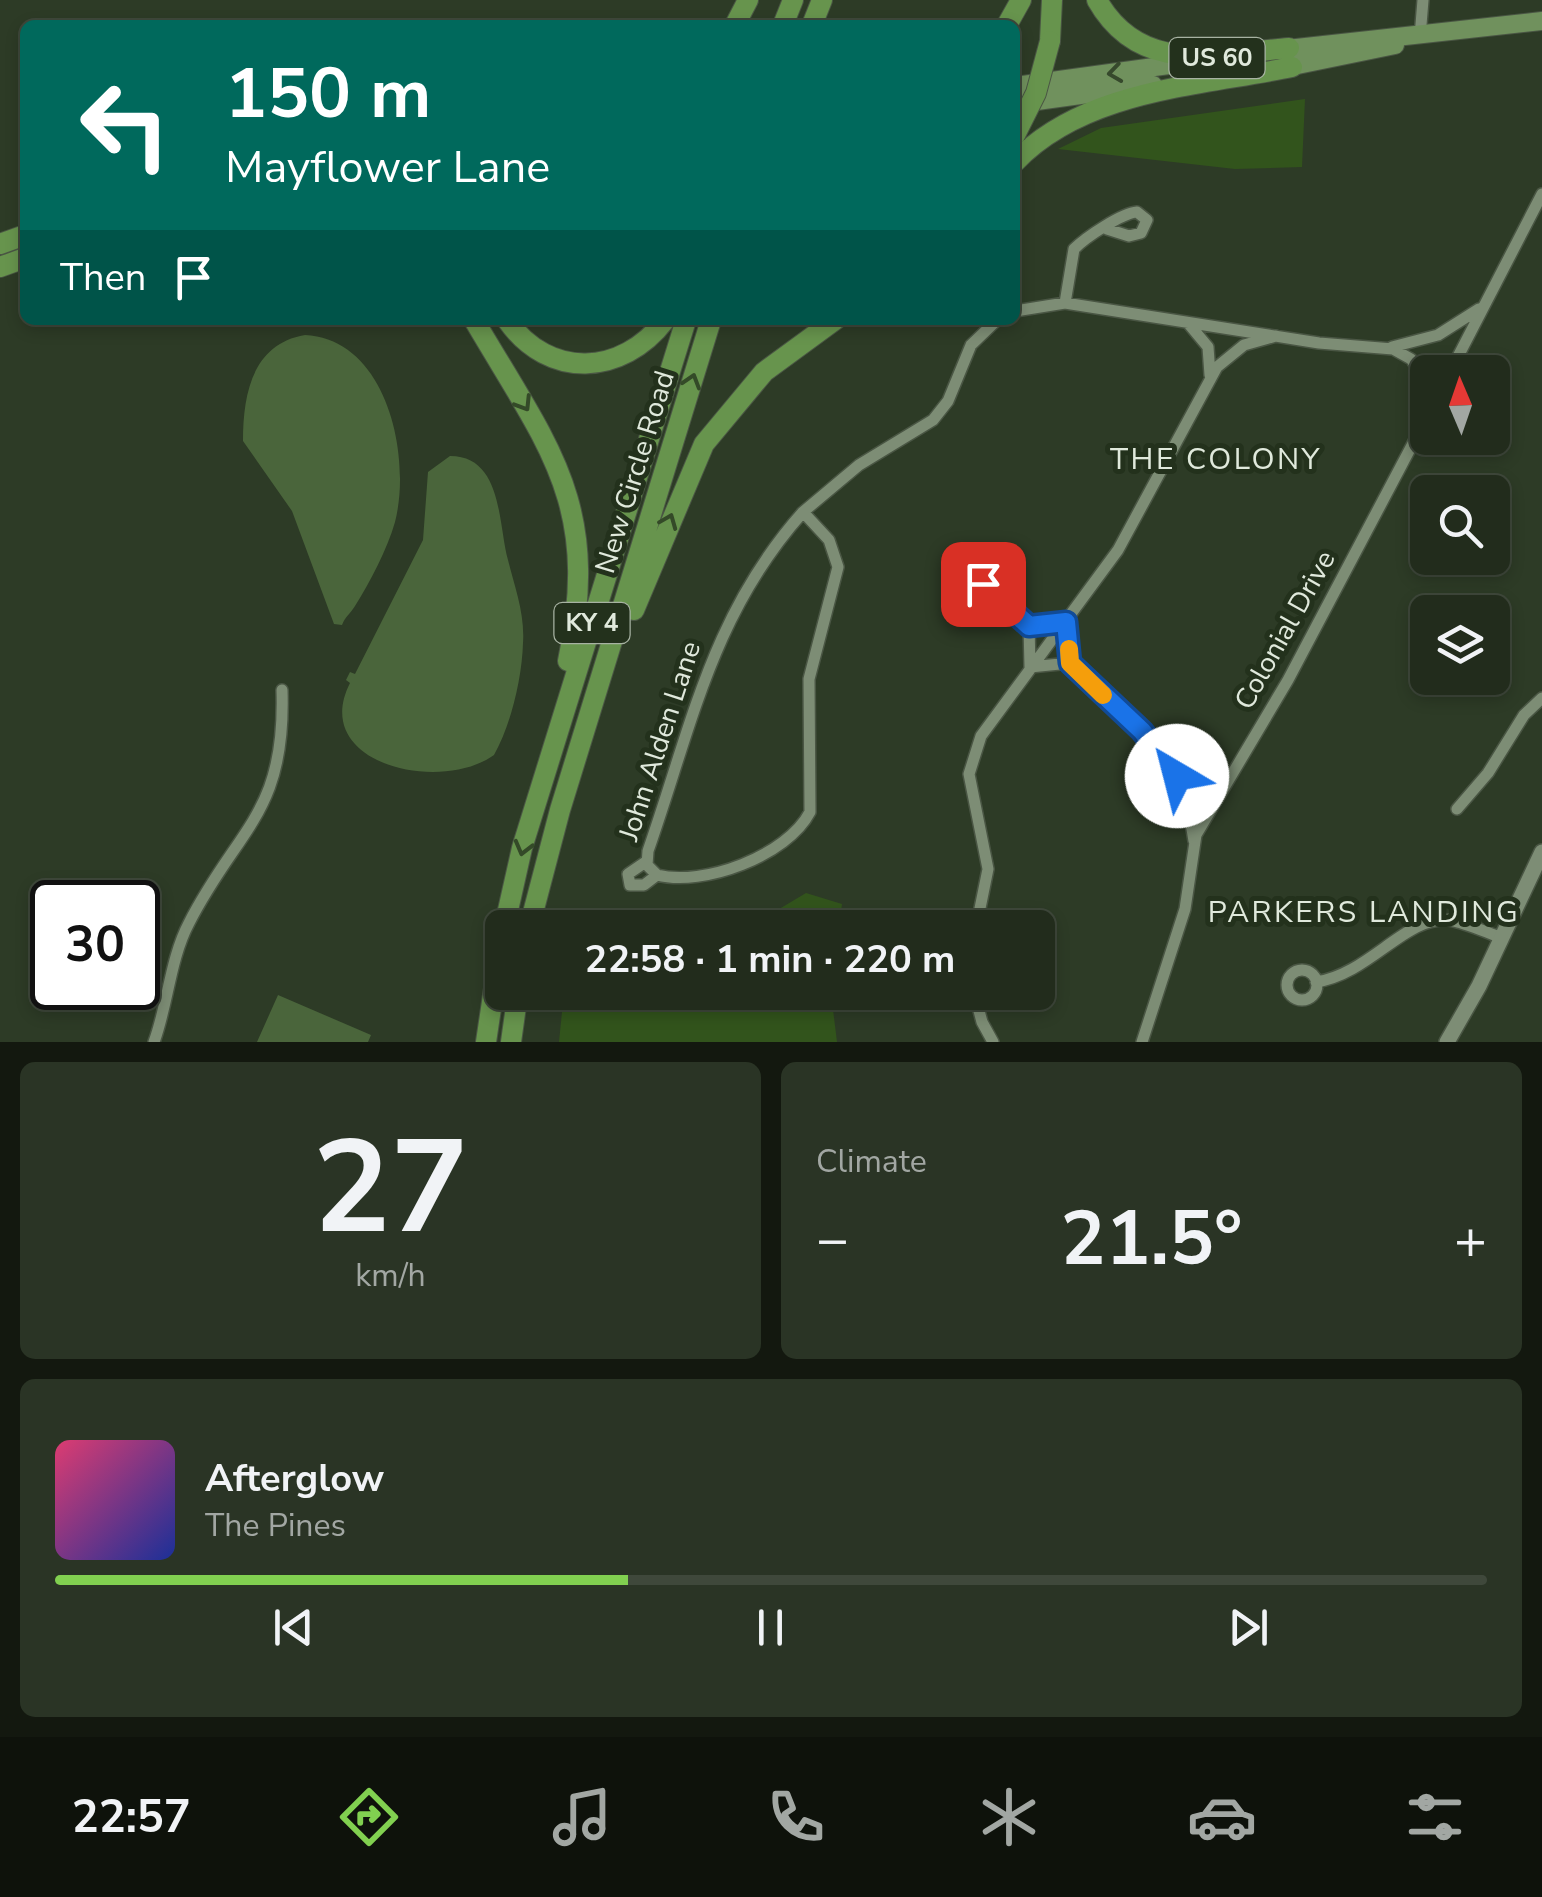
<!DOCTYPE html>
<meta charset="utf-8">
<style>
body{margin:0;font-family:"Nunito Sans",sans-serif;background:#2a3425;color:#f1f3f6;height:100vh;display:flex;flex-direction:column;font-size:38px;white-space:nowrap}
*{box-sizing:border-box;margin:0}
p{font-size:32px;color:#a2a7a3}
.icon{flex:none;width:55px;height:55px;fill:none;stroke:currentColor;stroke-width:2;stroke-linecap:round;stroke-linejoin:round}
.map{position:relative;height:1042px;overflow:hidden}
.details{display:flex;flex-direction:column;gap:20px;padding:20px;background:#13180f;flex:1}
.details>*{flex:none}
.guide{position:absolute;left:20px;top:20px;width:1000px;height:305px;border-radius:15px;box-shadow:0 5px 15px #0003,0 0 0 2px #3f483b;background:#00695c;color:#fff;overflow:hidden}
.needle{width:65px;rotate:358deg}
.tools{position:absolute;left:1410px;top:355px;display:grid;gap:20px}
.tools a{display:grid;place-items:center;width:100px;height:100px;border-radius:15px;background:#222c1c;box-shadow:0 5px 15px #0003,0 0 0 2px #3f483b;font-size:50px}
.speed{position:absolute;left:30px;top:880px;display:flex;gap:20px;font-size:50px;font-weight:700;text-align:center}
.speed>*{display:grid;place-content:center;width:130px;height:130px;border-radius:50%;background:#222c1c;box-shadow:0 5px 15px #0003,0 0 0 2px #3f483b;line-height:1}
.speed .limit{border:5px solid #111;border-radius:15px;background:#fff;color:#111}
.pin{position:absolute;display:grid;place-items:center;width:85px;height:85px;color:#fff;margin:-42px;border-radius:20px;box-shadow:0 5px 15px #0006}
.me{position:absolute;width:110px;margin:-55px;rotate:323deg;stroke-linejoin:round;filter:drop-shadow(0 0 8px #0008)}
.turn{display:flex;align-items:center;gap:35px;height:210px;padding:0 40px;font-size:45px}
.turn .icon{width:130px;height:130px;stroke-width:2.5}
.turn b{display:block;font-size:70px;line-height:85px}
.then{display:flex;align-items:center;height:95px;padding:0 40px;background:#0003;gap:20px;font-size:38px}
.big{font-size:75px;font-weight:700;line-height:1.1}
.details .widget{flex:1;display:flex;flex-direction:column;justify-content:center;gap:15px;min-width:0;padding:0 35px;border-radius:15px;background:#2a3425}
.details .dial{align-items:center;gap:0}
.dial b{font-size:130px;line-height:1}
.song{display:flex;align-items:center;gap:30px}
.cover{width:120px;height:120px;border-radius:15px;background:linear-gradient(135deg,hsl(340 70% 55%),hsl(230 70% 35%))}
.played{height:10px;border-radius:5px;background:linear-gradient(90deg,#81d050 40%,#3f483b 40%)}
.keys{display:flex;justify-content:space-around;direction:ltr}
.heat{display:flex;justify-content:space-between;align-items:center;font-size:55px;direction:ltr}
.details .tiles{flex:1;display:grid;gap:20px;grid-template-columns:1fr 1fr}
.widget:last-child{grid-column:span 2}
.trip{position:absolute;left:485px;top:910px;width:570px;height:100px;border-radius:15px;background:#222c1c;box-shadow:0 5px 15px #0003,0 0 0 2px #3f483b;font-weight:700;line-height:100px;text-align:center}
.dock{display:flex;height:160px;justify-content:space-around;align-items:center;background:#0e120b;color:#a2a7a3}
.dock .icon{width:70px;height:70px}
.dock .active{color:#81d050}
.dock b{font-size:45px;color:#f1f3f6}
.map>svg:first-child{display:block}
.green{fill:#4a653b}
.water{fill:#32541c}
.lines{fill:none;stroke-linecap:round;stroke-linejoin:round}
.street-casing{stroke:#4a5644;stroke-width:14}
.secondary-casing{stroke:#4a5644;stroke-width:18}
.primary-casing{stroke:#4a5644;stroke-width:20}
.highway-casing{stroke:#4a5644;stroke-width:22}
.street{stroke:#7d8d75;stroke-width:11}
.secondary{stroke:#7d8d75;stroke-width:15}
.primary{stroke:#70915d;stroke-width:18}
.highway{stroke:#67944d;stroke-width:20}
.highway-bridge-casing{stroke:#4a5644;stroke-width:22;stroke-linecap:butt}
.highway-bridge{stroke:#67944d;stroke-width:20}
.oneway{stroke:#36492c}
.oneway2{stroke:#344a28}
.route-casing{stroke:#114b97;stroke-width:25}
.route{stroke:#1a73e8;stroke-width:18}
.slow{stroke:#f59e0b;stroke-width:18}
.labels{text-anchor:middle;dominant-baseline:central;stroke-width:10;stroke-linejoin:round;paint-order:stroke}
.shield{fill:#23311c;stroke:#a7b2a2;stroke-width:2.5}
.shield-label{font-size:25px;font-weight:bold;fill:#e0e9dc}
.street-label{font-size:28px;fill:#e0e9dc;stroke:#23311c}
.neighbourhood-label{font-size:30px;letter-spacing:2.5px;fill:#e0e9dc;stroke:#23311c}
</style>
<div class="map">
<svg width="1542" height="1042" viewBox="0 0 1542 1042">
<rect width="100%" height="100%" fill="#2d3b26"/>
<!-- green -->
<path class="green" d="M 305,335 C 387,339 412,456 395,522 C 387,550 370,582 355,606 C 350,614 345,617 342,625 L 334,624 L 292,511 L 243,441 C 243,395 252,344 305,335 Z
M 450,456 C 503,456 498,525 508,560 C 515,588 525,614 523,643 C 522,678 511,725 494,755 C 440,794 309,764 350,683 L 346,680 L 350,672 L 355,674 L 423,540 L 428,472 Z
M 278,995 L 371,1035 L 368,1042 L 257,1042 Z"/>
<!-- water -->
<path class="water" d="M 1305,99 L 1302,167 L 1235,169 L 1058,149 L 1101,128 Z
M 806,893 L 842,904 L 839,927 L 749,927 Z
M 564,992 L 831,993 L 837,1042 L 559,1042 Z"/>
<g class="lines">
<defs>
<path id="street" d="M 1420,37 L 1423,0
M 1065,303 L 1074,249 C 1086,237 1122,213 1137,212 L 1147,220 L 1141,233 L 1129,236 L 1107,229
M 1015,311 L 1065,303 L 1319,343 L 1393,349 L 1411,359 L 1428,382
M 1188,323 L 1208,347 L 1210,375
M 1392,347 L 1438,335 L 1479,309
M 1450,372 L 1542,194
M 803,512 L 829,540 L 838,567 L 809,679 L 810,812 C 787,856 703,887 657,875 L 647,865 L 648,851 C 692,725 712,614 803,512 Z
M 803,512 L 859,465 L 933,420 L 948,401 L 971,345 L 997,320
M 983,584 L 1029,626 L 1067,622 L 1070,663 L 1030,667 L 1029,626
M 1070,663 C 1131,723 1181,751 1194,841
M 1174,766 L 1204,781 L 1230,775
M 1457,809 L 1488,773 L 1524,715 L 1542,698
M 647,861 L 628,874 L 630,885 L 644,885 L 657,875
M 976,928 L 988,869 L 969,774 L 981,736 L 1118,550 L 1217,367 L 1244,345 L 1276,336
M1287 985a15 15 0 1 1 30 0a15 15 0 1 1-30 0Z
M 1316,982 C 1370,974 1406,915 1449,920 C 1467,923 1485,932 1502,938
M 974,992 L 982,1022 L 993,1042
M 154,1042 C 168,1004 170,959 189,923 C 238,827 286,814 282,690
M 1142,1042 L 1185,909 L 1196,835 L 1288,680 L 1428,415"/>
<path id="secondary" d="M 1447,1042 L 1479,986 L 1542,852"/>
<path id="primary" d="M 1278,50 L 1542,21
M 1278,69 L 1395,45
M 1015,86 L 1198,61
M 1015,104 L 1153,85"/>
<path id="highway" d="M 1097,0 C 1140,76 1215,54 1289,48
M 735,25 L 748,0
M 783,25 L 793,0
M 812,25 L 822,0
M 1007,25 L 1021,0
M 1050,41 L 1052,0
M 1015,162 C 1084,90 1199,86 1292,67
M 0,244 L 25,235
M 0,267 L 25,258
M 474,320 C 549,448 601,504 568,661
M 507,320 C 549,380 622,376 665,320
M 634,610 L 704,444 L 764,372 L 835,320
M 504,928 L 522,848 L 686,320
M 529,928 L 560,810 L 711,320
M 486,1042 L 502,935
M 511,1042 L 518,992"/>
</defs>
<!-- street casing -->
<use href="#street" class="street-casing"/>
<!-- secondary casing -->
<use href="#secondary" class="secondary-casing"/>
<!-- primary casing -->
<use href="#primary" class="primary-casing"/>
<!-- highway casing -->
<use href="#highway" class="highway-casing"/>
<!-- street -->
<use href="#street" class="street"/>
<!-- secondary -->
<use href="#secondary" class="secondary"/>
<!-- primary -->
<use href="#primary" class="primary"/>
<!-- highway -->
<use href="#highway" class="highway"/>
<defs>
<path id="highway-bridge" d="M 1015,135 L 1036,93 L 1050,41"/>
</defs>
<!-- highway-bridge casing -->
<use href="#highway-bridge" class="highway-bridge-casing"/>
<!-- highway-bridge -->
<use href="#highway-bridge" class="highway-bridge"/>
</g>
<!-- one-way arrows -->
<defs><path id="oneway-chevron" d="M-2-3.5L2.5 0L-2 3.5" fill="none" stroke-width="1.6" stroke-linecap="round" stroke-linejoin="round" transform="scale(2.5)"/></defs>
<use class="oneway" href="#oneway-chevron" transform="translate(1115 73) rotate(172)"/>
<g class="oneway2">
<use href="#oneway-chevron" transform="translate(692 381) rotate(-73)"/>
<use href="#oneway-chevron" transform="translate(524 404) rotate(58)"/>
<use href="#oneway-chevron" transform="translate(669 521) rotate(-68)"/>
<use href="#oneway-chevron" transform="translate(523 848) rotate(105)"/>
</g>
<g class="lines">
<defs>
<path id="route" d="M 983,584 L 1029,626 L 1066,622 L 1070,663 L 1142,731 L 1177,776"/>
</defs>
<!-- route casing -->
<use href="#route" class="route-casing"/>
<!-- route -->
<use href="#route" class="route"/>
<!-- slow -->
<path class="slow" d="M 1069,649 L 1070,663 L 1103,695"/>
</g>
<g class="labels">
<!-- shield labels -->
<g class="shield">
<rect x="1169.5" y="38" width="95" height="40" rx="8"/>
<rect x="554.5" y="603" width="75" height="40" rx="8"/>
</g>
<g class="shield-label">
<text x="1217" y="58">US 60</text>
<text x="592" y="623">KY 4</text>
</g>
<!-- street labels -->
<g class="street-label">
<text transform="translate(635 472) rotate(-73)">New Circle Road</text>
<text transform="translate(1285 630) rotate(-61)">Colonial Drive</text>
<text transform="translate(660 741) rotate(-72)">John Alden Lane</text>
</g>
<!-- neighbourhood labels -->
<g class="neighbourhood-label">
<text x="1216" y="459">THE COLONY</text>
<text x="1364" y="912">PARKERS LANDING</text>
</g>
</g>
</svg>
<div class="tools">
<a><svg class="needle" viewBox="-14 -14 28 28"><path d="M0-13l5 13h-10z" fill="#e53935"/><path d="M0 13l5-13h-10z" fill="#a2a7a3"/></svg></a>
<a><svg class="icon" aria-label="search" viewBox="0 0 24 24"><circle cx="10" cy="10" r="6"/><path d="M15 15l6 6"/></svg></a>
<a><svg class="icon" aria-label="layers" viewBox="0 0 24 24"><path d="M12 4l9 5-9 5-9-5zM3 14l9 5 9-5"/></svg></a>
</div>
<div class="speed"><div class="limit">30</div></div>
<div class="pin" style="left:983px;top:584px;background:#d93025"><svg class="icon" aria-label="arrive" viewBox="0 0 24 24"><path d="M6 21V4h12l-3 4 3 4H6"/></svg></div>
<svg class="me" style="left:1177px;top:776px" viewBox="-20 -20 40 40"><circle r="19" fill="#fff"/><path d="M0-13L10 11 0 6-10 11z" fill="#1a73e8"/></svg>
<div class="trip">22:58 · 1 min · 220 m</div>
<div class="guide">
<div class="turn"><svg class="icon" aria-label="left" viewBox="0 0 24 24"><path d="M17 20v-9H6M10 6l-5 5 5 5"/></svg><div><b>150 m</b>Mayflower Lane</div></div>
<div class="then">Then<svg class="icon" aria-label="arrive" viewBox="0 0 24 24"><path d="M6 21V4h12l-3 4 3 4H6"/></svg></div>
</div>
</div>
<section class="details">
<div class="tiles">
<div class="widget dial"><b>27</b><p>km/h</p></div>
<div class="widget"><p>Climate</p>
<div class="heat"><a>−</a><b class="big">21.5°</b><a>+</a></div>
</div>
<div class="widget">
<div class="song"><i class="cover"></i><div><b>Afterglow</b><p>The Pines</p></div></div>
<div class="played"></div>
<div class="keys"><svg class="icon" aria-label="previous" viewBox="0 0 24 24"><path d="M18 5L8 12l10 7zM5 5v14"/></svg><svg class="icon" aria-label="pause" viewBox="0 0 24 24"><path d="M8 5v14M16 5v14"/></svg><svg class="icon" aria-label="next" viewBox="0 0 24 24"><path d="M6 5l10 7-10 7zM19 5v14"/></svg></div>
</div>
</div>
</section>
<nav class="dock">
<b>22:57</b>
<svg class="icon active" aria-label="directions" viewBox="0 0 24 24"><path d="M12 3l9 9-9 9-9-9zM9 14v-3h6M13 9l2 2-2 2"/></svg>
<svg class="icon" aria-label="music" viewBox="0 0 24 24"><path d="M9 18V5l10-2v13"/><circle cx="6" cy="18" r="3"/><circle cx="16" cy="16" r="3"/></svg>
<svg class="icon" aria-label="phone" viewBox="0 0 24 24"><path d="M5 4h4l2 5-3 2q2 4 5 5l2-3 5 2v4C11 20 4 13 5 4z"/></svg>
<svg class="icon" aria-label="climate" viewBox="0 0 24 24"><path d="M12 3v18M4 7l16 10M4 17L20 7"/></svg>
<svg class="icon" aria-label="car" viewBox="0 0 24 24"><path d="M5 17H2v-5l4-1 3-4h7l3 4 3 1v5h-3M9 17h6M6 11h13"/><circle cx="7" cy="17" r="2"/><circle cx="17" cy="17" r="2"/></svg>
<svg class="icon" aria-label="filters" viewBox="0 0 24 24"><path d="M4 7h16M4 17h16"/><circle cx="9" cy="7" r="2"/><circle cx="15" cy="17" r="2"/></svg>
</nav>
